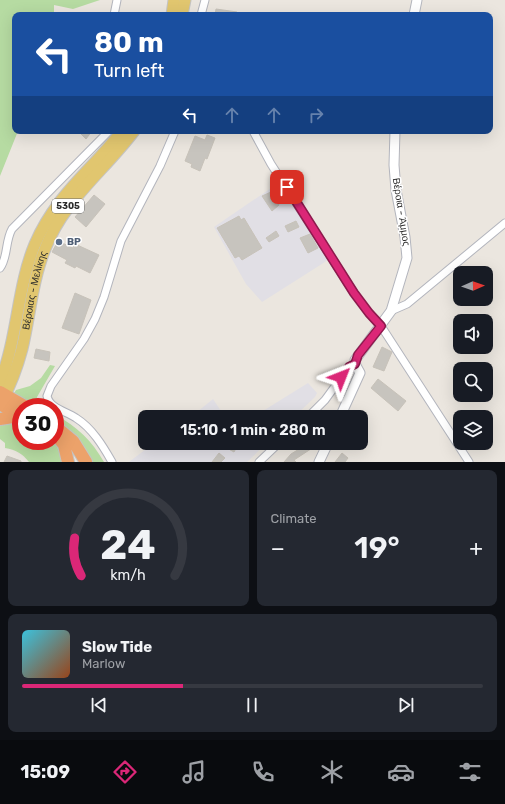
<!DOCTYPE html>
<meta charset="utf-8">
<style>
body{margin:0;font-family:Rubik,sans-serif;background:#242831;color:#f1f3f6;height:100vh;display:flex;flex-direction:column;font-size:15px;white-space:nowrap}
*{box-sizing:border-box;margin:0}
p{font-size:13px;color:#9ea1a6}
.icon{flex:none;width:22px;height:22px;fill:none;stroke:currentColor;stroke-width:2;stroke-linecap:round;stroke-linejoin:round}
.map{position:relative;height:462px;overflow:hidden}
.sheet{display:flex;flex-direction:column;gap:8px;padding:8px;background:#0d0f14;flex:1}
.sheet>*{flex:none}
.hud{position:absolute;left:12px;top:12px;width:481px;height:122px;border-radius:8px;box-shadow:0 4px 16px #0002;background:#1a4fa0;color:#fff;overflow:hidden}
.needle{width:26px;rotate:88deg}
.buttons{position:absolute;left:453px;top:266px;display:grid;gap:8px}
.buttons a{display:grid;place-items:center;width:40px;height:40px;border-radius:8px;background:#171b24;box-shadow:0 4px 16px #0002;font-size:20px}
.speed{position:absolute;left:12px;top:398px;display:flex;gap:8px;font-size:20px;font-weight:700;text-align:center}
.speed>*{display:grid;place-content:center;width:52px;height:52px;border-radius:50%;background:#171b24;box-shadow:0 4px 16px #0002;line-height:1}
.speed .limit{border:6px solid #d22;background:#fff;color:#111}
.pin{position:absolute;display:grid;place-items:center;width:34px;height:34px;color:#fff;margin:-17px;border-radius:8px;box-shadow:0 2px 6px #0006}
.me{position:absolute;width:44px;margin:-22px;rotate:45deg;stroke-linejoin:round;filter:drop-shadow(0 0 3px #0008)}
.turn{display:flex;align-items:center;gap:14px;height:84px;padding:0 16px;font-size:18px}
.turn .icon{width:52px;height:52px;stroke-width:2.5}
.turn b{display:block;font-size:28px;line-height:34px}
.lanes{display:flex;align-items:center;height:38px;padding:0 16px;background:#0003;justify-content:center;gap:20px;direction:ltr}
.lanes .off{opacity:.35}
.big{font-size:30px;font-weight:600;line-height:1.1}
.sheet .tile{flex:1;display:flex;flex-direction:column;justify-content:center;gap:6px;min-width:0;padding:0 14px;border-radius:8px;background:#242831}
.sheet .dial{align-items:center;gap:0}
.dial svg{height:104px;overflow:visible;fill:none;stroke:#363941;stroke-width:7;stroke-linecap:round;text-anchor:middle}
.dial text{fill:#f1f3f6;stroke:none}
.song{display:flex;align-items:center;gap:12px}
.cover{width:48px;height:48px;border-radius:6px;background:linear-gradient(135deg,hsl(190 70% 55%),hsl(20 70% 35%))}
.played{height:4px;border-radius:2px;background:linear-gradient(90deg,#db2777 35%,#363941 35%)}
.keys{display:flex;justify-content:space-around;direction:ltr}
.heat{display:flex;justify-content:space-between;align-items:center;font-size:22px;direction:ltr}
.sheet .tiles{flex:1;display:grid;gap:8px;grid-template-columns:1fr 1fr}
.tile:last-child{grid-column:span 2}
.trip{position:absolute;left:138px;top:410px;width:230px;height:40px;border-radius:8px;background:#171b24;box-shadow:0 4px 16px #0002;font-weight:600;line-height:40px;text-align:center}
.dock{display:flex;height:64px;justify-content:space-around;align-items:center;background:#090b0e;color:#9ea1a6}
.dock .icon{width:28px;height:28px}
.dock .on{color:#db2777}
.dock b{font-size:18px;color:#f1f3f6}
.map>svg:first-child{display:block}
.industrial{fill:#e1dfe5}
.green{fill:#b6dba2}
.building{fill:#c7c4be;stroke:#c7c2b9}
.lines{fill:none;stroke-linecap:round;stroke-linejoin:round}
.street-casing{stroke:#b3b5bd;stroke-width:9}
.secondary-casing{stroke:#b3b5bd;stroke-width:11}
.primary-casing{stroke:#c4c4c4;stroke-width:13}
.highway-casing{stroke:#c4c4c4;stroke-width:14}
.street{stroke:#fff;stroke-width:7}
.secondary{stroke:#fff;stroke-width:9}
.primary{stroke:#e1c66f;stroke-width:11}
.highway{stroke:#eca26a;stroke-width:12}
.route-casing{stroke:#8e194d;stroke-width:10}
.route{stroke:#db2777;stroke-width:7}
.service-dot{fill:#5c6f8a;stroke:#fff;stroke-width:1.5}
.labels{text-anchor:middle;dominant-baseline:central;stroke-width:3;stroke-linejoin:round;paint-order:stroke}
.shield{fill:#fff;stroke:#6b6b6b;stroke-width:1}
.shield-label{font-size:9px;font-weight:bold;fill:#2b2b2b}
.street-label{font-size:10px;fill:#2b2b2b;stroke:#fff}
.service-label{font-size:10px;font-weight:bold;fill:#4e5e75;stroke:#fff;text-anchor:start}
</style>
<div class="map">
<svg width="505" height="462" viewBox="0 0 505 462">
<rect width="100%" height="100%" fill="#ebe6df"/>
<!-- industrial -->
<path class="industrial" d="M 280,182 L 329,258 L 325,262 L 262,302 L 246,284 L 214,227 Z
M 308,383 L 317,393 L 315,397 L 294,417 L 253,417 Z
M 213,399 L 225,417 L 191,417 Z
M 154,443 L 267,443 L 247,462 L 129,462 Z"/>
<!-- green -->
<path class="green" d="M 0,0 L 100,0 L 73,9 L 54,5 L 54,15 L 15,15 L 15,131 L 18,131 L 0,176 Z
M 50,365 L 55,366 L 37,397 L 36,404 L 39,407 L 29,407 L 13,395 L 16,390 L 30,386 L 41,378 Z
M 55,415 C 77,426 92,441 104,462 L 91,462 L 55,422 Z
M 21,421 L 21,441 L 55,441 L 63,462 L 29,462 C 22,453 16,450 5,448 L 5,443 L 0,439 L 0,424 Z"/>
<!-- building -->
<path class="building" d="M 216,9 L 237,12 L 237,15 L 215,15 Z
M 78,131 L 92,131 L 86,139 Z
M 207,135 L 215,138 L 207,159 L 205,158 L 200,171 L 191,167 L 192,164 L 185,161 L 195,136 L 205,140 Z
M 280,188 L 286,198 L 278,203 L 279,205 L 272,211 L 262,196 Z
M 94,195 L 105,204 L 86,227 L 75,217 Z
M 239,216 L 241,220 L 244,218 L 262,248 L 242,260 L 239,256 L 235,258 L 217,228 Z
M 296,221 L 299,227 L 288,232 L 285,226 Z
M 276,231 L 279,236 L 269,242 L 266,238 Z
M 310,234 L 318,248 L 308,253 L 300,238 Z
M 58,241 L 73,248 L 75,244 L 99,255 L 90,273 L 76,266 L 75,268 L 65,263 L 67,260 L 52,252 Z
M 75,293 L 91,300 L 79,334 L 62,328 Z
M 382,347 L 392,352 L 384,371 L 373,367 Z
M 36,349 L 50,352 L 49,361 L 34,358 Z
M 378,379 L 406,401 L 398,411 L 371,388 Z
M 227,443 L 239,443 L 234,452 L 225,447 Z
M 309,443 L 320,443 L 294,460 L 296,462 L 284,462 L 291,454 Z
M 219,453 L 225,458 L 221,462 L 212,462 Z
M 342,453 L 348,458 L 345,462 L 335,462 Z
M 7,456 L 21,461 L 21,462 L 4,462 Z"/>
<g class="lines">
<defs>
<path id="street" d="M 114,15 L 117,0
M 201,15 L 205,0
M 253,131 L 271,164 L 354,293 L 369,313 L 381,326 L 469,462
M 0,268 C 8,258 5,241 12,229 L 109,131
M 391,311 L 407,304 L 505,223
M 308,417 L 325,400 L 349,367 L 355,364
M 112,462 C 103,446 92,428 76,418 C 66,411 50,409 47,396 L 51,386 L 84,339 L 95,319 L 104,297 L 121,241 L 160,166 L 175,131
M 259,462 L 279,443"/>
<path id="secondary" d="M 414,15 L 417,0
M 340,417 L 360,373 L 355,364 L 355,360 L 391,311 L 407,258 L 405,237 L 396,190 L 394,165 L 395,131
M 319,462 L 328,443"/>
<g id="primary">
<path d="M 172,15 L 174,0"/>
<path d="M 182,15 L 185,0"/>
<path d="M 0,382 C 18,337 17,287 35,244 C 56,195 91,171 122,131"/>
<path id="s1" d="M 1,403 C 10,386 17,368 22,349 C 30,316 32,281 45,249 C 63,201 104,171 134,131"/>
</g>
<path id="highway" d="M 0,392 L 26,407
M 0,404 L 21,417
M 0,419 L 19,416
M 55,426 L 73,441 L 86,462
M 55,434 L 64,445 L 68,462"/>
</defs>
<!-- street casing -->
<use href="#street" class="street-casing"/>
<!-- secondary casing -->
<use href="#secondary" class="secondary-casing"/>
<!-- primary casing -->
<use href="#primary" class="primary-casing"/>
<!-- highway casing -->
<use href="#highway" class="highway-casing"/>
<!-- street -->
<use href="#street" class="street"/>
<!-- secondary -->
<use href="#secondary" class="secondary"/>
<!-- primary -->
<use href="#primary" class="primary"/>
<!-- highway -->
<use href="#highway" class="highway"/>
</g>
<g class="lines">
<defs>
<path id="route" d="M 287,187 L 354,293 L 369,313 L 381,326 L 358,355 L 355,364 L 349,367 L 341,377"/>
</defs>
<!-- route casing -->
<use href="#route" class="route-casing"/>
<!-- route -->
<use href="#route" class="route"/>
</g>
<!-- markers -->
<circle class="service-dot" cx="59" cy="242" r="4"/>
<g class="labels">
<!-- shield labels -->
<rect class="shield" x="52" y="199" width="32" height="14" rx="3"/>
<g class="shield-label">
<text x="68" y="206">5305</text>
</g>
<!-- street labels -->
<g class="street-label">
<text transform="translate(401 212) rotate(81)">Βέροια - Άμμος</text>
<text stroke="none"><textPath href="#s1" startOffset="118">Βέροιας - Μελίκης</textPath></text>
</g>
<!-- service labels -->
<g class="service-label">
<text x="67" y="242">BP</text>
</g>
</g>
</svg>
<div class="buttons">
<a><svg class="needle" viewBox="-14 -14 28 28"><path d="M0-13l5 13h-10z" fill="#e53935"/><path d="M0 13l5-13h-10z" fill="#9ea1a6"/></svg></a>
<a><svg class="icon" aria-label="sound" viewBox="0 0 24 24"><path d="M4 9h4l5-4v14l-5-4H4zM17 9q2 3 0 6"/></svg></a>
<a><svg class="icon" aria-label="search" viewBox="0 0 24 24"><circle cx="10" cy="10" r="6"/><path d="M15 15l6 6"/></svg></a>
<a><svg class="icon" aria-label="layers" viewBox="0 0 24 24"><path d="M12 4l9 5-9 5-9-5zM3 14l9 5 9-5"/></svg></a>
</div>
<div class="speed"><div class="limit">30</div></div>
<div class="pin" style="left:287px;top:187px;background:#d93025"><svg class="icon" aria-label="arrive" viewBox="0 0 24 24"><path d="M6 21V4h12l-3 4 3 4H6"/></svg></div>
<svg class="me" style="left:341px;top:377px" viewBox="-20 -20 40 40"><path d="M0-17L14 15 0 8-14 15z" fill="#db2777" stroke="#fff" stroke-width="4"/></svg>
<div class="trip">15:10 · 1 min · 280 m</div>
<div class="hud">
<div class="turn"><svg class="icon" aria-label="left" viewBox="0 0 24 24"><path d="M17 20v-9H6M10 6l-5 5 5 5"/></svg><div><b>80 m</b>Turn left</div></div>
<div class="lanes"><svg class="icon" aria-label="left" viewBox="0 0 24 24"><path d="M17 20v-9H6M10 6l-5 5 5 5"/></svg><svg class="icon off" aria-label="ahead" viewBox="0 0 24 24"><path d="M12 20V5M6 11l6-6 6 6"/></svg><svg class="icon off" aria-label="ahead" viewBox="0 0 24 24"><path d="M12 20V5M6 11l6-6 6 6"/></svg><svg class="icon off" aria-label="right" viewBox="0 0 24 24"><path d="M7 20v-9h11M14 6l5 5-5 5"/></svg></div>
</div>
</div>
<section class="sheet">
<div class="tiles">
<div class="tile dial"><svg viewBox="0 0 100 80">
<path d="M14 69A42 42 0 1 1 86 69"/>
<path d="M14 69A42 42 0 0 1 9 40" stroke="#db2777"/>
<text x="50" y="56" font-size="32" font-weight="700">24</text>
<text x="50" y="72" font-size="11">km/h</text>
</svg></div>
<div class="tile"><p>Climate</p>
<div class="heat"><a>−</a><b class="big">19°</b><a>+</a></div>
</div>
<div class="tile">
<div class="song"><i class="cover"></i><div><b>Slow Tide</b><p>Marlow</p></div></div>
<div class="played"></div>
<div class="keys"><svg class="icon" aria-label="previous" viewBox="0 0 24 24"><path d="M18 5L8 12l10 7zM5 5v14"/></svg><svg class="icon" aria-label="pause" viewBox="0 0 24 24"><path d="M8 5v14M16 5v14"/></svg><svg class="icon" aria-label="next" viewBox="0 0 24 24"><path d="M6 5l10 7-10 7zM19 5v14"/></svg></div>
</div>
</div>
</section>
<nav class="dock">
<b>15:09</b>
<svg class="icon on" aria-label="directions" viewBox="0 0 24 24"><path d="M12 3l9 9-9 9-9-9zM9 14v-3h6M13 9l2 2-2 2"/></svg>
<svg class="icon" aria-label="music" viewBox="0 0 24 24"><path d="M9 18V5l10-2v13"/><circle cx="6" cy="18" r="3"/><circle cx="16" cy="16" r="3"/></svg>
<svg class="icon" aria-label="phone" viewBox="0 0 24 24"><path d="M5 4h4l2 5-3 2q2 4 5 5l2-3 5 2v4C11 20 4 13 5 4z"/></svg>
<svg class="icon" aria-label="climate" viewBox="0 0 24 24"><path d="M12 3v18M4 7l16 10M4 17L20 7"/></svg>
<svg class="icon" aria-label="car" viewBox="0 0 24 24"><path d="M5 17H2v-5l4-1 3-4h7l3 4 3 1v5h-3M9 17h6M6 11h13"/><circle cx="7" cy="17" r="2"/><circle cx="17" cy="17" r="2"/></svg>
<svg class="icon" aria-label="filters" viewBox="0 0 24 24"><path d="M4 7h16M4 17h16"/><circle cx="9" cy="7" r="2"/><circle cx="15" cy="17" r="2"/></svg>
</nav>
